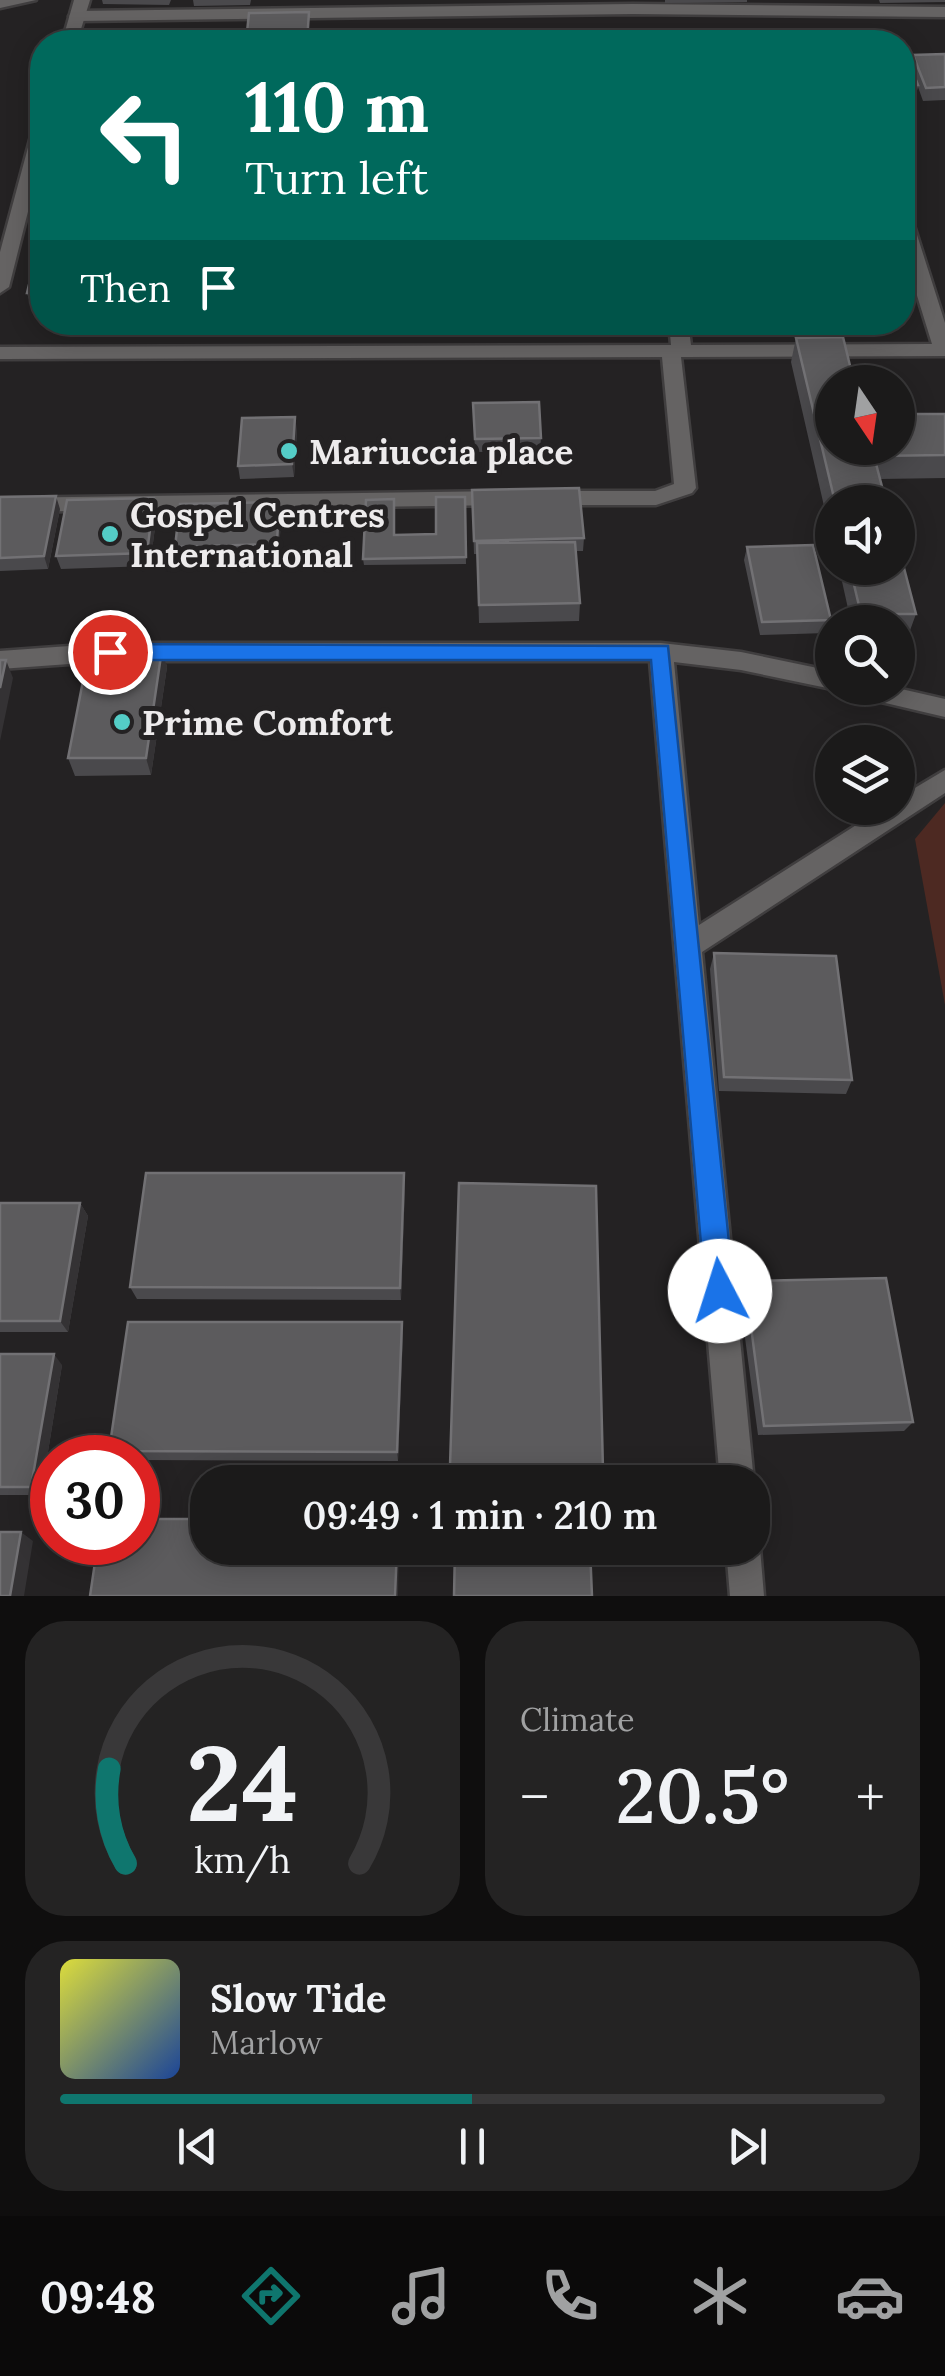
<!DOCTYPE html>
<meta charset="utf-8">
<style>
body{margin:0;font-family:Lora,serif;background:#242323;color:#f1f3f6;height:100vh;display:flex;flex-direction:column;font-size:38px;white-space:nowrap}
*{box-sizing:border-box;margin:0}
p{font-size:32px;color:#a0a1a2}
.icon{flex:none;width:55px;height:55px;fill:none;stroke:currentColor;stroke-width:2;stroke-linecap:round;stroke-linejoin:round}
.map{position:relative;height:1596px;overflow:hidden}
.side{display:flex;flex-direction:column;gap:25px;padding:25px;background:#0f0e0e;flex:1}
.side>*{flex:none}
.banner{position:absolute;left:30px;top:30px;width:885px;height:305px;border-radius:40px;box-shadow:0 5px 25px #0003,0 0 0 2px #393839;background:#00695c;color:#fff;overflow:hidden}
.needle{width:65px;rotate:167deg}
.buttons{position:absolute;left:815px;top:365px;display:grid;gap:20px}
.buttons a{display:grid;place-items:center;width:100px;height:100px;border-radius:50%;background:#1b1a1a;box-shadow:0 5px 25px #0003,0 0 0 2px #393839;font-size:50px}
.speed{position:absolute;left:30px;top:1435px;display:flex;gap:20px;font-size:50px;font-weight:700;text-align:center}
.speed>*{display:grid;place-content:center;width:130px;height:130px;border-radius:50%;background:#1b1a1a;box-shadow:0 5px 25px #0003,0 0 0 2px #393839;line-height:1}
.speed .limit{border:15px solid #d22;background:#fff;color:#111}
.pin{position:absolute;display:grid;place-items:center;width:85px;height:85px;color:#fff;margin:-42px;border:5px solid #fff;border-radius:50%;box-shadow:0 2px 10px #0007}
.me{position:absolute;width:110px;margin:-55px;rotate:355deg;stroke-linejoin:round;filter:drop-shadow(0 0 8px #0008)}
.turn{display:flex;align-items:center;gap:35px;height:210px;padding:0 50px;font-size:45px}
.turn .icon{width:130px;height:130px;stroke-width:2.5}
.turn b{display:block;font-size:70px;line-height:85px}
.then{display:flex;align-items:center;height:95px;padding:0 50px;background:#0003;gap:20px;font-size:38px}
.big{font-size:75px;font-weight:600;line-height:1.1}
.side .widget{flex:1;display:flex;flex-direction:column;justify-content:center;gap:15px;min-width:0;padding:0 35px;border-radius:40px;background:#242323}
.side .dial{align-items:center;gap:0}
.dial svg{height:260px;overflow:visible;fill:none;stroke:#393839;stroke-width:7;stroke-linecap:round;text-anchor:middle}
.dial text{fill:#f1f3f6;stroke:none}
.song{display:flex;align-items:center;gap:30px}
.cover{width:120px;height:120px;border-radius:15px;background:linear-gradient(135deg,hsl(60 70% 55%),hsl(220 70% 35%))}
.played{height:10px;border-radius:5px;background:linear-gradient(90deg,#0f766e 50%,#393839 50%)}
.keys{display:flex;justify-content:space-around;direction:ltr}
.heat{display:flex;justify-content:space-between;align-items:center;font-size:55px;direction:ltr}
.side .tiles{flex:1;display:grid;gap:25px;grid-template-columns:1fr 1fr}
.widget:last-child{grid-column:span 2}
.trip{position:absolute;left:190px;top:1465px;width:580px;height:100px;border-radius:40px;background:#1b1a1a;box-shadow:0 5px 25px #0003,0 0 0 2px #393839;font-weight:600;line-height:100px;text-align:center}
.dock{display:flex;height:160px;justify-content:space-around;align-items:center;background:#0b0a0a;color:#a0a1a2}
.dock .icon{width:70px;height:70px}
.dock .selected{color:#0f766e}
.dock b{font-size:45px;color:#f1f3f6}
.map>svg:first-child{display:block}
.green{fill:#4d2922}
.lines{fill:none;stroke-linecap:round;stroke-linejoin:round}
.minor-casing{stroke:#403e3f;stroke-width:5}
.tertiary-casing{stroke:#403e3f;stroke-width:5}
.minor{fill:#656363;fill-rule:evenodd}
.tertiary{fill:#656363;fill-rule:evenodd}
.wall{fill:#4a494c}
.shaded-wall{fill:#343234}
.building{fill:#5c5b5d;stroke:#727174;stroke-width:2.5}
.route{fill:#1a73e8;stroke:#114b97;stroke-width:2.5}
.poi-dot{fill:#54cdc7;stroke:#242223;stroke-width:4}
.labels{text-anchor:middle;dominant-baseline:central;stroke-width:10;stroke-linejoin:round;paint-order:stroke}
.poi-label{font-size:35px;font-weight:bold;fill:#edebec;stroke:#242223;text-anchor:start}
</style>
<div class="map">
<svg width="945" height="1596" viewBox="0 0 945 1596">
<rect width="100%" height="100%" fill="#242223"/>
<!-- green -->
<path class="green" d="M 945,803 L 945,1005 L 915,839 Z"/>
<g class="lines">
<defs>
<path id="minor" d="M 0,0 L 36,0 L 0,8 Z
M 633,4 L 945,7 L 945,17 L 633,14 L 77,21 L 69,16 L 77,11 Z
M 902,211 L 911,216 L 945,323 L 945,356 L 681,357 L 696,488 L 692,493 L 656,505 L 545,505 L 534,498 L 545,491 L 655,491 L 674,484 L 662,357 L 0,359 L 0,347 L 671,345 L 669,322 L 688,322 L 691,345 L 932,344 L 902,247 Z
M 505,491 L 516,498 L 505,505 L 0,512 L 0,498 Z
M 111,643 L 661,643 L 741,652 L 832,671 L 832,688 L 837,688 L 832,689 L 741,670 L 674,662 L 699,925 L 883,808 L 898,808 L 898,798 L 945,770 L 945,793 L 702,952 L 754,1482 L 752,1485 L 720,1482 L 650,661 L 111,661 L 0,669 L 0,651 Z
M 848,688 L 897,688 L 945,699 L 945,717 L 860,697 Z
M 752,1535 L 760,1548 L 764,1596 L 730,1596 L 726,1548 L 752,1548 Z"/>
<path id="tertiary" d="M 74,0 L 90,0 L 77,42 L 62,42 Z
M 42,120 L 42,156 L 9,287 L 0,293 L 0,252 L 34,125 Z"/>
</defs>
<!-- minor casing -->
<use href="#minor" class="minor-casing"/>
<!-- tertiary casing -->
<use href="#tertiary" class="tertiary-casing"/>
<!-- minor -->
<use href="#minor" class="minor"/>
<!-- tertiary -->
<use href="#tertiary" class="tertiary"/>
</g>
<!-- wall -->
<path class="wall" d="M 102,0 L 171,0 L 169,5 L 103,4 Z
M 193,0 L 251,0 L 250,5 L 194,6 Z
M 665,0 L 747,0 L 747,2 L 665,3 Z
M 879,0 L 945,0 L 945,2 L 880,3 Z
M 902,52 L 910,66 L 913,55 L 945,54 L 945,100 L 923,101 L 918,87 L 915,98 L 902,98 Z
M 42,247 L 42,306 L 31,306 L 27,293 L 40,268 L 39,263 Z
M 80,322 L 166,322 L 165,327 L 82,329 Z
M 796,338 L 832,448 L 945,414 L 945,478 L 880,479 L 886,502 L 832,502 L 832,541 L 791,362 Z
M 473,403 L 541,438 L 540,451 L 475,452 Z
M 297,430 L 294,477 L 240,479 L 238,466 Z
M 472,490 L 584,538 L 583,551 L 576,551 L 580,603 L 579,621 L 479,623 L 477,554 L 474,554 Z
M 0,497 L 60,509 L 48,569 L 0,571 Z
M 465,497 L 466,564 L 364,565 L 363,559 L 394,535 L 436,534 Z
M 157,512 L 150,566 L 61,569 L 56,556 Z
M 281,515 L 279,557 L 178,560 L 175,547 Z
M 747,547 L 831,620 L 827,633 L 760,635 L 744,560 Z
M 839,568 L 898,568 L 916,614 L 908,636 L 898,636 L 898,622 L 851,622 Z
M 162,649 L 167,667 L 151,775 L 75,776 L 68,758 Z
M 714,953 L 852,1080 L 846,1094 L 719,1091 L 710,969 Z
M 404,1173 L 405,1186 L 401,1300 L 137,1299 L 130,1287 Z
M 0,1203 L 80,1203 L 88,1216 L 68,1332 L 0,1332 Z
M 745,1281 L 913,1422 L 904,1431 L 758,1435 L 739,1293 Z
M 403,1333 L 398,1461 L 138,1460 L 138,1458 L 115,1458 L 109,1451 Z
M 0,1354 L 62,1365 L 41,1495 L 0,1495 Z
M 450,1466 L 603,1470 L 599,1480 L 450,1477 Z"/>
<!-- shaded-wall -->
<path class="shaded-wall" d="M 295,417 L 297,430 L 294,477 L 292,464 Z
M 56,496 L 60,509 L 48,569 L 44,556 Z
M 154,498 L 157,512 L 150,566 L 147,553 Z
M 279,502 L 281,515 L 279,557 L 277,544 Z
M 162,649 L 167,667 L 151,775 L 146,758 Z
M 6,660 L 13,678 L 0,741 L 0,688 Z
M 404,1173 L 405,1186 L 401,1300 L 400,1288 Z
M 80,1203 L 88,1216 L 68,1332 L 60,1321 Z
M 402,1322 L 403,1333 L 398,1461 L 397,1452 Z
M 54,1354 L 62,1365 L 41,1495 L 31,1487 Z
M 21,1532 L 33,1541 L 24,1596 L 10,1596 Z
M 397,1548 L 399,1548 L 398,1596 L 395,1596 Z"/>
<!-- building -->
<path class="building" d="M 309,12 L 307,42 L 246,42 L 249,13 Z
M 902,52 L 905,52 L 918,85 L 902,85 Z
M 945,54 L 945,87 L 926,88 L 913,55 Z
M 33,268 L 42,268 L 42,293 L 27,293 Z
M 843,337 L 854,382 L 832,382 L 832,448 L 898,448 L 898,414 L 945,414 L 945,455 L 874,456 L 886,502 L 835,502 L 796,338 Z
M 539,402 L 541,438 L 475,439 L 473,403 Z
M 295,417 L 292,464 L 238,466 L 242,418 Z
M 579,488 L 584,538 L 474,541 L 472,490 Z
M 56,496 L 44,556 L 0,558 L 0,497 Z
M 436,497 L 465,497 L 466,557 L 363,559 L 366,500 L 394,499 L 394,535 L 436,534 Z
M 154,498 L 147,553 L 56,556 L 67,500 Z
M 279,502 L 277,544 L 175,547 L 180,504 Z
M 575,542 L 580,603 L 479,605 L 477,543 Z
M 813,545 L 831,620 L 762,622 L 747,547 Z
M 898,545 L 916,614 L 861,614 L 850,568 L 898,568 Z
M 162,649 L 146,758 L 68,758 L 89,650 Z
M 0,660 L 6,660 L 0,688 Z
M 714,953 L 836,956 L 852,1080 L 724,1077 Z
M 146,1173 L 404,1173 L 400,1288 L 130,1287 Z
M 459,1183 L 596,1186 L 603,1470 L 450,1466 Z
M 0,1203 L 80,1203 L 60,1321 L 0,1321 Z
M 886,1278 L 913,1422 L 764,1426 L 745,1281 Z
M 128,1322 L 402,1322 L 397,1452 L 109,1451 Z
M 0,1354 L 54,1354 L 31,1487 L 0,1487 Z
M 138,1519 L 208,1519 L 208,1548 L 397,1548 L 395,1596 L 90,1596 L 98,1542 L 138,1542 Z
M 0,1532 L 21,1532 L 10,1596 L 0,1596 Z
M 455,1548 L 590,1548 L 592,1596 L 454,1596 Z"/>
<!-- route -->
<path class="route" d="M 110,644 L 668,646 L 734,1291 L 730,1301 L 720,1305 L 709,1301 L 705,1291 L 651,660 L 110,660 L 100,652 Z"/>
<!-- markers -->
<g class="poi-dot">
<circle cx="289" cy="451" r="10"/>
<circle cx="110" cy="534" r="10"/>
<circle cx="122" cy="722" r="10"/>
</g>
<g class="labels">
<!-- poi labels -->
<g class="poi-label">
<text x="309" y="451">Mariuccia place</text>
<text x="130" y="514">Gospel Centres<tspan x="130" dy="40">International</tspan></text>
<text x="142" y="722">Prime Comfort</text>
</g>
</g>
</svg>
<div class="buttons">
<a><svg class="needle" viewBox="-14 -14 28 28"><path d="M0-13l5 13h-10z" fill="#e53935"/><path d="M0 13l5-13h-10z" fill="#a0a1a2"/></svg></a>
<a><svg class="icon" aria-label="sound" viewBox="0 0 24 24"><path d="M4 9h4l5-4v14l-5-4H4zM17 9q2 3 0 6"/></svg></a>
<a><svg class="icon" aria-label="search" viewBox="0 0 24 24"><circle cx="10" cy="10" r="6"/><path d="M15 15l6 6"/></svg></a>
<a><svg class="icon" aria-label="layers" viewBox="0 0 24 24"><path d="M12 4l9 5-9 5-9-5zM3 14l9 5 9-5"/></svg></a>
</div>
<div class="speed"><div class="limit">30</div></div>
<div class="pin" style="left:110px;top:652px;background:#d93025"><svg class="icon" aria-label="arrive" viewBox="0 0 24 24"><path d="M6 21V4h12l-3 4 3 4H6"/></svg></div>
<svg class="me" style="left:720px;top:1291px" viewBox="-20 -20 40 40"><circle r="19" fill="#fff"/><path d="M0-13L10 11 0 6-10 11z" fill="#1a73e8"/></svg>
<div class="trip">09:49 · 1 min · 210 m</div>
<div class="banner">
<div class="turn"><svg class="icon" aria-label="left" viewBox="0 0 24 24"><path d="M17 20v-9H6M10 6l-5 5 5 5"/></svg><div><b>110 m</b>Turn left</div></div>
<div class="then">Then<svg class="icon" aria-label="arrive" viewBox="0 0 24 24"><path d="M6 21V4h12l-3 4 3 4H6"/></svg></div>
</div>
</div>
<section class="side">
<div class="tiles">
<div class="widget dial"><svg viewBox="0 0 100 80">
<path d="M14 69A42 42 0 1 1 86 69"/>
<path d="M14 69A42 42 0 0 1 9 40" stroke="#0f766e"/>
<text x="50" y="56" font-size="32" font-weight="700">24</text>
<text x="50" y="72" font-size="11">km/h</text>
</svg></div>
<div class="widget"><p>Climate</p>
<div class="heat"><a>−</a><b class="big">20.5°</b><a>+</a></div>
</div>
<div class="widget">
<div class="song"><i class="cover"></i><div><b>Slow Tide</b><p>Marlow</p></div></div>
<div class="played"></div>
<div class="keys"><svg class="icon" aria-label="previous" viewBox="0 0 24 24"><path d="M18 5L8 12l10 7zM5 5v14"/></svg><svg class="icon" aria-label="pause" viewBox="0 0 24 24"><path d="M8 5v14M16 5v14"/></svg><svg class="icon" aria-label="next" viewBox="0 0 24 24"><path d="M6 5l10 7-10 7zM19 5v14"/></svg></div>
</div>
</div>
</section>
<nav class="dock">
<b>09:48</b>
<svg class="icon selected" aria-label="directions" viewBox="0 0 24 24"><path d="M12 3l9 9-9 9-9-9zM9 14v-3h6M13 9l2 2-2 2"/></svg>
<svg class="icon" aria-label="music" viewBox="0 0 24 24"><path d="M9 18V5l10-2v13"/><circle cx="6" cy="18" r="3"/><circle cx="16" cy="16" r="3"/></svg>
<svg class="icon" aria-label="phone" viewBox="0 0 24 24"><path d="M5 4h4l2 5-3 2q2 4 5 5l2-3 5 2v4C11 20 4 13 5 4z"/></svg>
<svg class="icon" aria-label="climate" viewBox="0 0 24 24"><path d="M12 3v18M4 7l16 10M4 17L20 7"/></svg>
<svg class="icon" aria-label="car" viewBox="0 0 24 24"><path d="M5 17H2v-5l4-1 3-4h7l3 4 3 1v5h-3M9 17h6M6 11h13"/><circle cx="7" cy="17" r="2"/><circle cx="17" cy="17" r="2"/></svg>
</nav>
